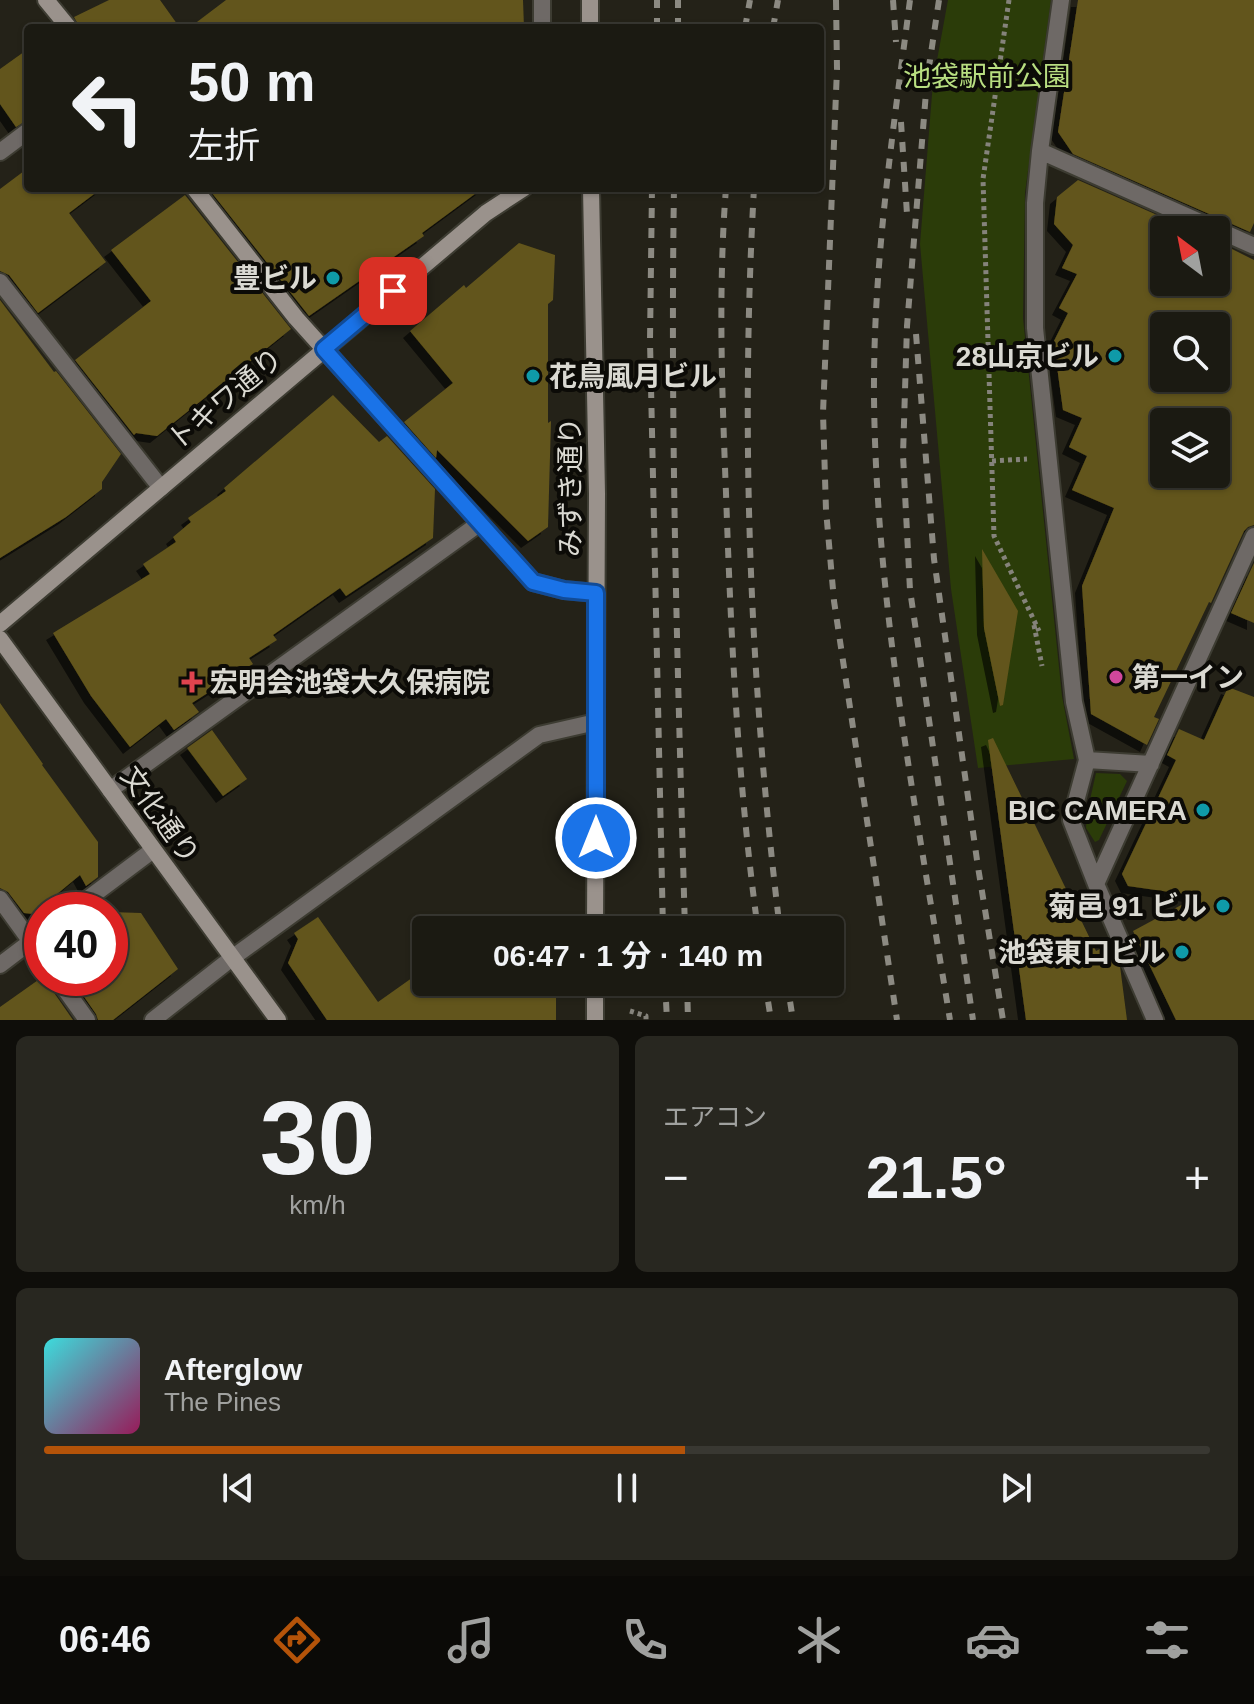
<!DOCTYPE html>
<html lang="ja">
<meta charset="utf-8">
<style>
body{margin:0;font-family:Helvetica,"Noto Sans JP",sans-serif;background:#282720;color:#f1f3f6;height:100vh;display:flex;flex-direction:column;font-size:30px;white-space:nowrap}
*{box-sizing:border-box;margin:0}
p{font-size:26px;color:#a0a19f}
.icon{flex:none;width:44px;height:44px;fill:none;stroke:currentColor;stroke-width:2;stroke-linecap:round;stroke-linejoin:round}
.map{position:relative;height:1020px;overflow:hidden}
.side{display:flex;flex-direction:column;gap:16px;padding:16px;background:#0f0e0a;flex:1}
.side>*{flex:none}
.top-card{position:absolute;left:24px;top:24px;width:800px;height:168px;border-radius:8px;box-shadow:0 2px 6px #0004,0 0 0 2px #393832;background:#1b1a12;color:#f1f3f6;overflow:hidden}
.needle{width:52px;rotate:328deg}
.tools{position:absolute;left:1150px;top:216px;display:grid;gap:16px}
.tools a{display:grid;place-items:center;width:80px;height:80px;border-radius:8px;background:#1b1a12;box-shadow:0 2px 6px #0004,0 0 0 2px #393832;font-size:40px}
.speed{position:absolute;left:24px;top:892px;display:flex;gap:16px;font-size:40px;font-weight:700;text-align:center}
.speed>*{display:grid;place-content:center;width:104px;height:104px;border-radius:50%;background:#1b1a12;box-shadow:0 2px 6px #0004,0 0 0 2px #393832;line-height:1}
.speed .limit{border:12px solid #d22;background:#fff;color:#111}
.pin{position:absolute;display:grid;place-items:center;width:68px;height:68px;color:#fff;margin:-34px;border-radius:16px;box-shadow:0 4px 12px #0006}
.me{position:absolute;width:88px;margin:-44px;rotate:0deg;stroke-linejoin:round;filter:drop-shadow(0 0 6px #0008)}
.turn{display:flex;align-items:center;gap:28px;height:168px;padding:0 32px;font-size:36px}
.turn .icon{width:104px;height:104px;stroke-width:2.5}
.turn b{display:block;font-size:56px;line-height:68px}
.big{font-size:60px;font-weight:700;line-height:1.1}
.side .card{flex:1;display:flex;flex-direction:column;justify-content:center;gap:12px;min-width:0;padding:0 28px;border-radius:12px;background:#282720}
.side .dial{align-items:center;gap:0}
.dial b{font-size:104px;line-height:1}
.song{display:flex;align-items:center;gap:24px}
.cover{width:96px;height:96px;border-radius:12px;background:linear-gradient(135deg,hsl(180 70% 55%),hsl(330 70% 35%))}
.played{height:8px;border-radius:4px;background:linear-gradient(90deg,#b45309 55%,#393832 55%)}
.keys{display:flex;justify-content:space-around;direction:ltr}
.heat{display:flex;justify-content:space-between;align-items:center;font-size:44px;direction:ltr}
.side .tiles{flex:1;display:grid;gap:16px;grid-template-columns:1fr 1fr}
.card:last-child{grid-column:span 2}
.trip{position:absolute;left:412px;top:916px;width:432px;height:80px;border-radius:8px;background:#1b1a12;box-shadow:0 2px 6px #0004,0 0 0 2px #393832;font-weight:700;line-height:80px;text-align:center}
.tabs{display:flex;height:128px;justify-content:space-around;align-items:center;background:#0b0a07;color:#a0a19f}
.tabs .icon{width:56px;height:56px}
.tabs .on{color:#b45309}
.tabs b{font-size:36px;color:#f1f3f6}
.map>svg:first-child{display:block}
.green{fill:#2b3c09}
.building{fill:#62551b;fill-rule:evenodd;filter:url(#shadow)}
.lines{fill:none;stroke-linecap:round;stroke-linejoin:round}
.street-casing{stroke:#3d3c32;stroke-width:20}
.secondary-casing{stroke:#3d3c32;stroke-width:20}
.path{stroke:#85837b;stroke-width:5;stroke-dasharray:4 4;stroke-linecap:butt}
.street{stroke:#6e6966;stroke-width:16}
.secondary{stroke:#9a928c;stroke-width:16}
.rail{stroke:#8c8a82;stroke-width:6;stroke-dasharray:10 10;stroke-linecap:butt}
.route-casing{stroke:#114b97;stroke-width:20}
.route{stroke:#1a73e8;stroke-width:14}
.culture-dot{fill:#0f9aa8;stroke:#0c0b07;stroke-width:3}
.hotel-dot{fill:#d1479c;stroke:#0c0b07;stroke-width:3}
.health-dot{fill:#e0444e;stroke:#0c0b07;stroke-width:3}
.labels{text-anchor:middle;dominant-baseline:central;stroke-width:8;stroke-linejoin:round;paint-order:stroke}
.park-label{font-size:28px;fill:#b8de81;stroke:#0c0b07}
.poi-label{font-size:28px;font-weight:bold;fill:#dad9d2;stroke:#0c0b07;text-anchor:end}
.street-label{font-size:28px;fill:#dad9d2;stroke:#0c0b07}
</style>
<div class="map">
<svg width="1254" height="1020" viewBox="0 0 1254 1020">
<defs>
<filter id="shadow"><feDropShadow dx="-7" dy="7" stdDeviation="0" flood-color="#0009"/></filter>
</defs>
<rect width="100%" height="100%" fill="#242218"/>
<!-- green -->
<path class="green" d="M 948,0 L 1051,0 L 1025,193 L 1023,318 L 1062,696 L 1074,759 L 978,768 L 951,589 L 920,244 L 933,82 Z
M 1096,773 L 1120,774 L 1127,781 L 1099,840 L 1095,842 L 1086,828 L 1087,813 Z"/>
<!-- building -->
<path class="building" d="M 109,0 L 160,0 L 180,28 L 80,28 L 74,17 Z
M 226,0 L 523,0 L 524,28 L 189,28 Z
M 1078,0 L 1254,0 L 1254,223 L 1250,232 L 1073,154 L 1058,132 Z
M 28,49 L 28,120 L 16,127 L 0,104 L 0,69 Z
M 28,168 L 28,188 L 102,188 L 69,213 L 106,262 L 38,313 L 9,275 L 0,271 L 0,189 Z
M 1078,180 L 1191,230 L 1164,230 L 1164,282 L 1216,282 L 1216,241 L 1254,260 L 1254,525 L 1248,527 L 1244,531 L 1211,603 L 1209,602 L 1154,717 L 1159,719 L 1147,745 L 1091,714 L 1082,586 L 1114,508 L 1072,490 L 1087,456 L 1069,447 L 1082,418 L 1063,410 L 1054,345 L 1054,341 L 1068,313 L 1059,308 L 1077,274 L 1062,268 L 1073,245 L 1054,224 L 1057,197 ZM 1164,326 L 1216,326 L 1216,378 L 1164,378 ZM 1164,422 L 1216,422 L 1216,474 L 1164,474 Z
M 208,188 L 483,188 L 422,233 L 424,236 L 309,316 Z
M 185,195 L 291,329 L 157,436 L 136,433 L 134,435 L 75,360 L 151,301 L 111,250 Z
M 519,243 L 555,255 L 553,300 L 548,304 L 548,423 L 551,421 L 548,527 L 528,541 L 437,450 L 436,458 L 404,422 L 453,383 L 410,331 L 464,285 L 466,288 Z
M 0,300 L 54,372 L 56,371 L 121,454 L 102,482 L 102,489 L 66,517 L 0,558 Z
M 333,395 L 379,442 L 387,436 L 435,489 L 433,538 L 346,596 L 340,588 L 273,635 L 277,640 L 249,658 L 253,664 L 192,703 L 199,712 L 174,730 L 166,719 L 130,747 L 91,696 L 53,633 L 150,574 L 143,564 L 176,542 L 173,537 L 191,522 L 188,518 L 226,491 L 224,488 Z
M 982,549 L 1018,611 L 1003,705 L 1000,706 L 984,628 Z
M 1254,563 L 1254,623 L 1231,613 Z
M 1228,687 L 1254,697 L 1254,1020 L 1176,1020 L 1133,931 L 1198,896 L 1128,886 L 1122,874 L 1176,760 L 1167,755 L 1179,729 L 1204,740 Z
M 0,703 L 43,764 L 42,765 L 98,842 L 98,877 L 86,886 L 80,875 L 33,914 L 24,913 L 8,892 L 0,888 Z
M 212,730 L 247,779 L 223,796 L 187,748 Z
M 993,738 L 1096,951 L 1110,944 L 1120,966 L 1127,1020 L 1026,1020 L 988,740 Z
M 110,912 L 141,913 L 178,969 L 113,1020 L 98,1020 L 96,1014 L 71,978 L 110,978 Z
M 318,917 L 378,1002 L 426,968 L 426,982 L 556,982 L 556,1020 L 327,1020 L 288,963 L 298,939 L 294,933 Z
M 41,978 L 46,978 L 48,984 L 73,1020 L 0,1020 L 0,1007 Z"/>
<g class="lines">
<defs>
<path id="street" d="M 1061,0 L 1040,151 L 1035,203 L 1035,328 L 1074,702 L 1087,760 L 1071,820 L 1096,884 L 1155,1020
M 542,28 L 542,0
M 1040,151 L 1254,246
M 0,152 L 28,131
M 0,282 L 161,488
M 1087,760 L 1151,764
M 110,790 L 480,523
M 1096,884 L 1254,536
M 0,899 L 42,957
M 73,910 L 153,850
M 0,965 L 42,933
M 57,978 L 87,1020
M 153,1020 L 232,958 L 539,735 L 596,722"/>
<path id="secondary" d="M 46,0 L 69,28
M 590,0 L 590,28
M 194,188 L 296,318 L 533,582 L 564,590 L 596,593
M 591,188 L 597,494 L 595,930
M 0,624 L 486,213 L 524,188
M 0,639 L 278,1020
M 595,1020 L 595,982"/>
</defs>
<!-- street casing -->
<use href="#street" class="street-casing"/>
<!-- secondary casing -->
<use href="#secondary" class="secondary-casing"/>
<!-- path -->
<path class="path" d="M 1009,0 L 983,179 L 994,536 L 1039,631
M 992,461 L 1027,459
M 1034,625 L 1042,666
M 630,1011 L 646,1016 L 646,1020"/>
<!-- street -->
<use href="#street" class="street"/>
<!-- secondary -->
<use href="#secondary" class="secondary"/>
<!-- rail -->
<path class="rail" d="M 836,0 L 837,69 L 823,413 L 826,510 L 834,601 L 897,1020
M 893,0 L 896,42
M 910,0 C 893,132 873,263 874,397 C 876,604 917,816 950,1020
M 939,0 L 927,80 L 907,326 L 903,455 L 910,590 L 973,1020
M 657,28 L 657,0
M 678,28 L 678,0
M 745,28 L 750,0
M 773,28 L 778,0
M 901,122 L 907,214
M 652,188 L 650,341 L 663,930
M 674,188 C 670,435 678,683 685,930
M 726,188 C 718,289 722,392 726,493 C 731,639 738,785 758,930
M 754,188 C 740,435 750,684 780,930
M 916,334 L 934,559 L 978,867 L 1003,1020
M 665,982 L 667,1020
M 687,982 L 688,1020
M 765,982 L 771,1020
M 787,982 L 793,1020"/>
</g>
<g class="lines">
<defs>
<path id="route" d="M 393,291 L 324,349 L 533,582 L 564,590 L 596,593 L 596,838"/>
</defs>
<!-- route casing -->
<use href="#route" class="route-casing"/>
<!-- route -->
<use href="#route" class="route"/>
</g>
<!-- markers -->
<g class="culture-dot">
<circle cx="333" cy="278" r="8"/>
<circle cx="1115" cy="356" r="8"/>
<circle cx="533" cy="376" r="8"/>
<circle cx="1203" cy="810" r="8"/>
<circle cx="1223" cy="906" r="8"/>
<circle cx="1182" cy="952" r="8"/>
</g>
<circle class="hotel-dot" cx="1116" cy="677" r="8"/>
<path class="health-dot" d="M188 670h8v8h8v8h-8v8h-8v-8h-8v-8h8z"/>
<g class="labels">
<!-- park labels -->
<g class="park-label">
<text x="987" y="76">池袋駅前公園</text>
</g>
<!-- poi labels -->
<g class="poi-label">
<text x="317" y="278">豊ビル</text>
<text x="1099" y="356">28山京ビル</text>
<text x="549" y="376" text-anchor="start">花鳥風月ビル</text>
<text x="1132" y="677" text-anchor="start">第一イン</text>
<text x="210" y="682" text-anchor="start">宏明会池袋大久保病院</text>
<text x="1187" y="810">BIC CAMERA</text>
<text x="1207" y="906">菊邑 91 ビル</text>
<text x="1166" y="952">池袋東口ビル</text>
</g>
<!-- street labels -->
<g class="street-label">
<text transform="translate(225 399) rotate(-40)">トキワ通り</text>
<text transform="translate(570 487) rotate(-90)">みずき通り</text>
<text transform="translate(160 815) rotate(54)">文化通り</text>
</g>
</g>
</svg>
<div class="tools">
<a><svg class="needle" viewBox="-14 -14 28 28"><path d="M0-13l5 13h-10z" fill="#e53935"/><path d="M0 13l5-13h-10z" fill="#a0a19f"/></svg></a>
<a><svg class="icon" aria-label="search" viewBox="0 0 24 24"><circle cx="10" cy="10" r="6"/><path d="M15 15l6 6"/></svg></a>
<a><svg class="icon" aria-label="layers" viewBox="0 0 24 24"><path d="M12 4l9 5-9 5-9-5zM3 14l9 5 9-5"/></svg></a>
</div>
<div class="speed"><div class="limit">40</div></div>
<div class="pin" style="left:393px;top:291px;background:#d93025"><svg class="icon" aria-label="arrive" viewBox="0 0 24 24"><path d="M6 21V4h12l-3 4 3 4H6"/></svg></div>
<svg class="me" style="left:596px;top:838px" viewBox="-20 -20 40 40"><circle r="17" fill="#1a73e8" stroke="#fff" stroke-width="3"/><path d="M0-11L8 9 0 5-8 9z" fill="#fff"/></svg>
<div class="trip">06:47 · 1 分 · 140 m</div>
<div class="top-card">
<div class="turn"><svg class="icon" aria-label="left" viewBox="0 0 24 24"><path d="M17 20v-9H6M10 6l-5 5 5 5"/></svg><div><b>50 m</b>左折</div></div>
</div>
</div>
<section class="side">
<div class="tiles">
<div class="card dial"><b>30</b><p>km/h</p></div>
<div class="card"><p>エアコン</p>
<div class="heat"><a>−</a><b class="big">21.5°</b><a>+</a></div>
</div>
<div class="card">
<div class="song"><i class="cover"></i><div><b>Afterglow</b><p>The Pines</p></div></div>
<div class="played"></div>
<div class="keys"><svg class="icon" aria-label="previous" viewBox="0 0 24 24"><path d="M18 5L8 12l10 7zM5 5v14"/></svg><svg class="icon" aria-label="pause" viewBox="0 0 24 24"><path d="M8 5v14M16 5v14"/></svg><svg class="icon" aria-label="next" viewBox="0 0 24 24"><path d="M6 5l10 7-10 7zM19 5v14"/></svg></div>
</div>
</div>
</section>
<nav class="tabs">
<b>06:46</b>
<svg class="icon on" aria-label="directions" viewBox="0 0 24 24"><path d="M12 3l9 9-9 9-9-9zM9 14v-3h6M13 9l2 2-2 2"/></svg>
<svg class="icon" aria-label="music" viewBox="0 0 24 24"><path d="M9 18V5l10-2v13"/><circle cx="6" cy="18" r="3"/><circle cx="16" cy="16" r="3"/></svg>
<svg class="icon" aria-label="phone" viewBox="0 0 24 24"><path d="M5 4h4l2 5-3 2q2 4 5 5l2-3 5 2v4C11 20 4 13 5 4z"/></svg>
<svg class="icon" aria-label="climate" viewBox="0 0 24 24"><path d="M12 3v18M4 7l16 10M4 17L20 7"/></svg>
<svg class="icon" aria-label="car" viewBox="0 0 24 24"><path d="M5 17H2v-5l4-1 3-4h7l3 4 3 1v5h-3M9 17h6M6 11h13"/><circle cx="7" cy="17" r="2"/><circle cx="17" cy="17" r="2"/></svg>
<svg class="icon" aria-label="filters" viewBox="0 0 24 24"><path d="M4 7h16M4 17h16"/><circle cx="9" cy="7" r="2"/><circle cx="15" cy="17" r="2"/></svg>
</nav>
